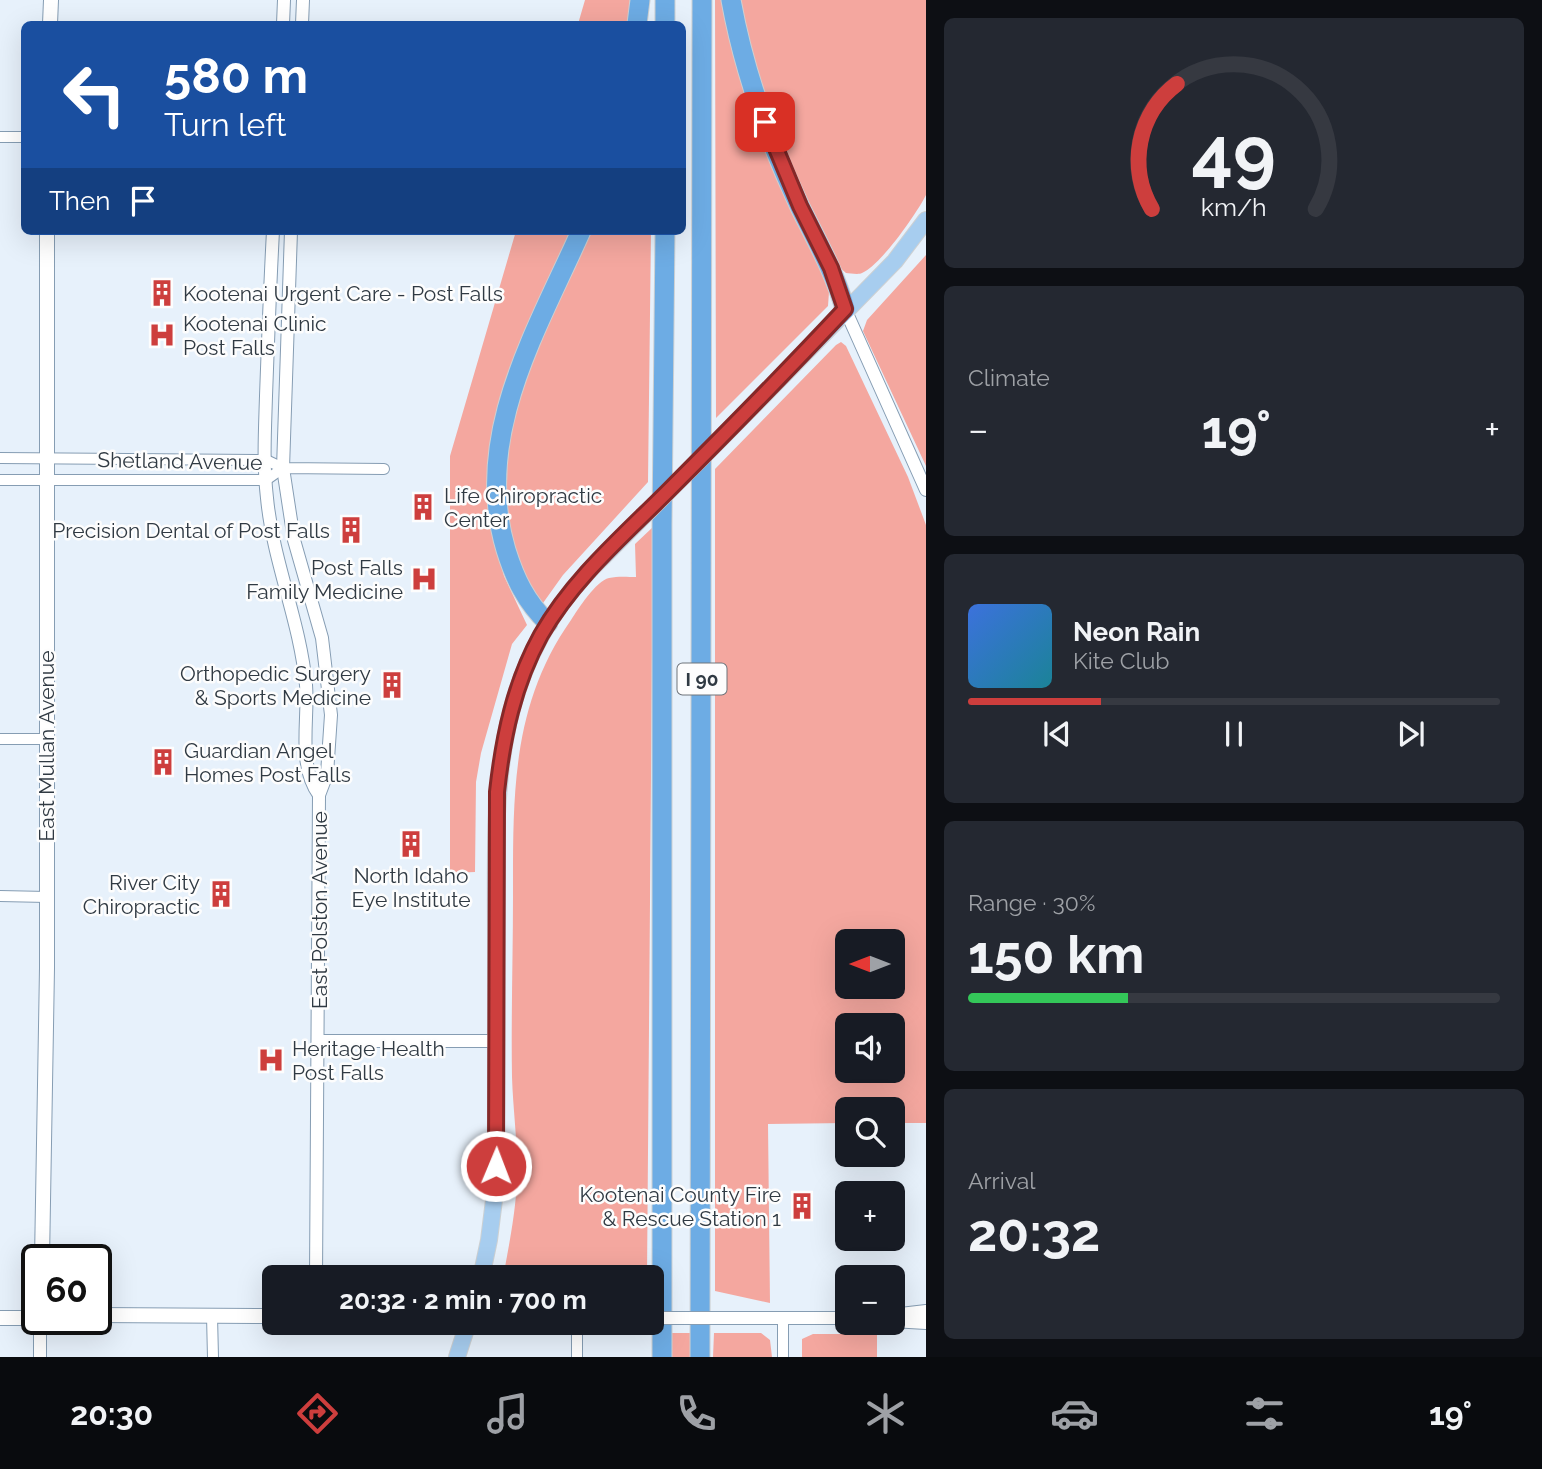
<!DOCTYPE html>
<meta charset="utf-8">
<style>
body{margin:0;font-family:Raleway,sans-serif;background:#242831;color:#f1f3f6;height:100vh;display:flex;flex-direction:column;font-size:26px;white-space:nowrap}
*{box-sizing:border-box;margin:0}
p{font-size:23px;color:#9ea1a6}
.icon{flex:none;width:38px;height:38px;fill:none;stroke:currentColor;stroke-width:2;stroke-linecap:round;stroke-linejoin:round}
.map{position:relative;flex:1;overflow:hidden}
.details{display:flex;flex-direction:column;gap:18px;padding:18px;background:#0d0f14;width:616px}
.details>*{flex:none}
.top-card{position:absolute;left:21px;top:21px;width:665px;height:214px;border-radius:10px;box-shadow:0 7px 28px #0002;background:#1a4fa0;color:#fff;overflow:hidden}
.needle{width:46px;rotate:270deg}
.tools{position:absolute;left:835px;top:929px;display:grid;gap:14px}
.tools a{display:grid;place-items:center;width:70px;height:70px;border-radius:10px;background:#171b24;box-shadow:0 7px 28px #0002;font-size:35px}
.speed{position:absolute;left:21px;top:1244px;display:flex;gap:14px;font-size:35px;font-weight:700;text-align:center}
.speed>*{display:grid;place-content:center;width:91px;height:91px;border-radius:50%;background:#171b24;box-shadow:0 7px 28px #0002;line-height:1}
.speed .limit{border:4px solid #111;border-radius:10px;background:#fff;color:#111}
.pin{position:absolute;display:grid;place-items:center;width:60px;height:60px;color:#fff;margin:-30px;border-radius:14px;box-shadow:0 4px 10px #0006}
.me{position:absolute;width:77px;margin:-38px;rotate:1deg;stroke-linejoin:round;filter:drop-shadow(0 0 5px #0008)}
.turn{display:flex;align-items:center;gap:24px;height:147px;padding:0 28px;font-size:32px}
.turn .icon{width:91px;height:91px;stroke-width:2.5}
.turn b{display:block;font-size:49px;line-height:60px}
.then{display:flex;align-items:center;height:66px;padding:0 28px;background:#0003;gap:14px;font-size:26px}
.big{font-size:52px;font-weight:700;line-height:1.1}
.details .widget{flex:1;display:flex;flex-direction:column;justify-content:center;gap:10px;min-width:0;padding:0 24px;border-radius:10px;background:#242831}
.details .dial{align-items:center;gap:0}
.dial svg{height:182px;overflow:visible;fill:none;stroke:#363941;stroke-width:7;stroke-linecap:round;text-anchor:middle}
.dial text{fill:#f1f3f6;stroke:none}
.song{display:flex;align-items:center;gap:21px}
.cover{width:84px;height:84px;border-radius:10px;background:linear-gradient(135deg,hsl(220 70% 55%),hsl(190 70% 35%))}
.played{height:7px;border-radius:4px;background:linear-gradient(90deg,#cd3e3d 25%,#363941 25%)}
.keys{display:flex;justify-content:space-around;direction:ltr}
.heat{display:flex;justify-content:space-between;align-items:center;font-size:38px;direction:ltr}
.charge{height:10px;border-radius:5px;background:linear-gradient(90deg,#34c759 30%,#363941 0)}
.trip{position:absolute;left:262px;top:1265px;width:402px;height:70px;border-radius:10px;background:#171b24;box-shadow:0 7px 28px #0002;font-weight:700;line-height:70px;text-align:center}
.menu{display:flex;height:112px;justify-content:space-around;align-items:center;background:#090b0e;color:#9ea1a6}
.menu .icon{width:49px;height:49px}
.menu .selected{color:#cd3e3d}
.menu b{font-size:32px;color:#f1f3f6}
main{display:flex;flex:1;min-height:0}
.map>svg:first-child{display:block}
.green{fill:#f4a79f;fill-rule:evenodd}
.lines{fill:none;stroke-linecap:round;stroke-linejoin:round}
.minor-casing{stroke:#869db3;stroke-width:12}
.tertiary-casing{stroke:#869db3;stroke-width:14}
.secondary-casing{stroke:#869db3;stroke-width:16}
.primary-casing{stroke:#cdd0d2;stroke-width:18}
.motorway-casing{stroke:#cdd0d2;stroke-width:21}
.minor{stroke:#fff;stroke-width:10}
.tertiary{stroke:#fff;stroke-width:12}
.secondary{stroke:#fff;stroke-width:14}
.primary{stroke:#a7cdef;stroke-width:16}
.motorway{stroke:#6dace4;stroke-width:19}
.tertiary-bridge-casing{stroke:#869db3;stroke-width:14;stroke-linecap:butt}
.primary-bridge-casing{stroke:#cdd0d2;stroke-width:18;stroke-linecap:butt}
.tertiary-bridge{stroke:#fff;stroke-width:12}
.primary-bridge{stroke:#a7cdef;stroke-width:16}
.route-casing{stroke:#852828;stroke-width:18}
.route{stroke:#cd3e3d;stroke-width:12}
.labels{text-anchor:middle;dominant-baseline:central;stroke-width:5;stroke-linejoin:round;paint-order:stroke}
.shield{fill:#fdfdfd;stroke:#6e747b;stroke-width:2}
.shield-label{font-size:19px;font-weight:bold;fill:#303a43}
.poi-label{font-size:21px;fill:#303a43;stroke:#fdfdfd;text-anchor:start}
.street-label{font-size:21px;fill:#303a43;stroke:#fdfdfd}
</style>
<main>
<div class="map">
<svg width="926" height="1357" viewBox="0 0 926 1357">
<rect width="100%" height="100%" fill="#e7f1fb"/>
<!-- green -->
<path class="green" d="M 585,0 L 632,0 L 629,24 L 578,24 Z
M 715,0 L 722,0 L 826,279 L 829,292 L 828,306 L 716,418 Z
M 739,0 L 926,0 L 926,195 C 917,213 881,265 862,273 C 858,275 850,273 846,273 L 838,266 L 820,233 L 765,110 Z
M 516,231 L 573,231 L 509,378 L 495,541 L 504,576 L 527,625 L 512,644 L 481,753 L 476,782 L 475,872 L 450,873 L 450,456 Z
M 590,231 L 651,231 L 648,482 L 563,575 L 543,603 L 527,595 L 506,516 L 506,450 L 531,360 Z
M 926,255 L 926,466 L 863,331 L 867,320 Z
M 841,342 L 846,346 L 908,477 L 926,525 L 926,1123 L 893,1123 L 892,1110 L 847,1110 L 847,1123 L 768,1124 L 770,1303 L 715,1291 L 715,469 L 836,345 ZM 847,942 L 892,942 L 892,987 L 847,987 ZM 847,1026 L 892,1026 L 892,1071 L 847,1071 Z
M 653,527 L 647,1277 L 503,1278 C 509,1245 516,1211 517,1178 C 518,1144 513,1110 512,1077 C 511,1017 513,956 513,896 C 513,797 511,705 571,620 C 578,609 596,581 609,578 C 618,576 628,577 636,577 L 635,544 Z
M 671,1333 L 690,1333 L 690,1357 L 671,1357 Z
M 714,1333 L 761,1333 L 770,1340 L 772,1357 L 713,1357 Z
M 813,1334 L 877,1334 L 877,1357 L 802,1357 L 802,1339 Z"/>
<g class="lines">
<defs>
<path id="minor" d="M 0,137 L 24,137
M 0,458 L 266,460 L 283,468 L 384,469
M 0,480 L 266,480 L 283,468
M 0,739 L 46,739
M 0,896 L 47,897
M 212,1316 L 213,1357
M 577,1357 L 577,1323
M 783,1357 L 783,1318"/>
<path id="tertiary" d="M 283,24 L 284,0
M 302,24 L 303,0
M 273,231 C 270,286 268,341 266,396 C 265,430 263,464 267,498 C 273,562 300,621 306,685 C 309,720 297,765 319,795
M 291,231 L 283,468 L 294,540 L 322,638 L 331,715 L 327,774 L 319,795 L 316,1278
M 845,309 L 926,490
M 318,1041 L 496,1041
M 892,1315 L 926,1311
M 765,1318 L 847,1318
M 892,1321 L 926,1323
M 40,1357 L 40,1320"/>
<path id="secondary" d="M 50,24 L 51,0
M 42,1260 L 47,968 L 47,231
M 96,1315 L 275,1316
M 0,1318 L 37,1318"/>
<path id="primary" d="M 763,396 L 895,261 L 926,220
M 481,1278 L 489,1240 L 495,1192 C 497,1110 496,1029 496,947 C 496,798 485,669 603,557
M 457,1357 L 468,1323"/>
<path id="motorway" d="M 731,0 C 744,72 769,141 800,207 C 817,241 835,273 845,309
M 637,24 L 640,0
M 665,24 L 665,0
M 548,623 C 526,602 515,579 506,550 C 472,437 536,332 581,231
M 662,1357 L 662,525 L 665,231
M 700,1357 L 702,0"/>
</defs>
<!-- minor casing -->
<use href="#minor" class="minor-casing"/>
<!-- tertiary casing -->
<use href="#tertiary" class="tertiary-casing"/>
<!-- secondary casing -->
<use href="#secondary" class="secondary-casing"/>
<!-- primary casing -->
<use href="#primary" class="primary-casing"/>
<!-- motorway casing -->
<use href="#motorway" class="motorway-casing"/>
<!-- minor -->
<use href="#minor" class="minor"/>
<!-- tertiary -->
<use href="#tertiary" class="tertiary"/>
<!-- secondary -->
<use href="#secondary" class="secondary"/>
<!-- primary -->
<use href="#primary" class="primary"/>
<!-- motorway -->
<use href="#motorway" class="motorway"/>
<defs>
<path id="tertiary-bridge" d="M 653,1318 L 765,1318"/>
<path id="primary-bridge" d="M 603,557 L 763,396"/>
</defs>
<!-- tertiary-bridge casing -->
<use href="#tertiary-bridge" class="tertiary-bridge-casing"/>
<!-- primary-bridge casing -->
<use href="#primary-bridge" class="primary-bridge-casing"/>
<!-- tertiary-bridge -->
<use href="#tertiary-bridge" class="tertiary-bridge"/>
<!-- primary-bridge -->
<use href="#primary-bridge" class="primary-bridge"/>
</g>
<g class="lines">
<defs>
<path id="route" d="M 496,1166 L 497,792 C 503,737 514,684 541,635 C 573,579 622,537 667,492 C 727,432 787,371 845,309 L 831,268 L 800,206 L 765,122"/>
</defs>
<!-- route casing -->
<use href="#route" class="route-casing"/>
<!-- route -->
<use href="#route" class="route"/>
</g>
<!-- icons -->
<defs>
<symbol id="building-bare" viewBox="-9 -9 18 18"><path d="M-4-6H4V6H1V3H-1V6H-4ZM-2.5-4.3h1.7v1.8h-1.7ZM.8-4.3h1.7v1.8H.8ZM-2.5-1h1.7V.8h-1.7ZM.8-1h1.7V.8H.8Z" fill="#cd3e3d" stroke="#fdfdfd" stroke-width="2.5" paint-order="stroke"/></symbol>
<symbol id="hospital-bare" viewBox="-9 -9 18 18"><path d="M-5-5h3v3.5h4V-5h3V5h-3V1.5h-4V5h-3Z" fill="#cd3e3d" stroke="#fdfdfd" stroke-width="2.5" paint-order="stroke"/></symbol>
</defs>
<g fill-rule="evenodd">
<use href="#building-bare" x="143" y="274" width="38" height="38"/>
<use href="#hospital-bare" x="143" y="316" width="38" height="38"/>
<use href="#building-bare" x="404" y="488" width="38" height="38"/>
<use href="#building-bare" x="332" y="511" width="38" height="38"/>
<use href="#hospital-bare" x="405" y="560" width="38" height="38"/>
<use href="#building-bare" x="373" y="666" width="38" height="38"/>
<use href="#building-bare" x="144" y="743" width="38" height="38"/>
<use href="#building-bare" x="392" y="825" width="38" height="38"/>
<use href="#building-bare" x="202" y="875" width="38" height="38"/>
<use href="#hospital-bare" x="252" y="1041" width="38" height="38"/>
<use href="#building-bare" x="783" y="1187" width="38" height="38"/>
</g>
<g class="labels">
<!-- shield labels -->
<rect class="shield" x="677.5" y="663.5" width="49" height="31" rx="5"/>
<g class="shield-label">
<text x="702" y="679">I 90</text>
</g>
<!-- poi labels -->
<g class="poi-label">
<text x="183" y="293">Kootenai Urgent Care - Post Falls</text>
<text x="183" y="323">Kootenai Clinic<tspan x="183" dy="24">Post Falls</tspan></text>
<text x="444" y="495">Life Chiropractic<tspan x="444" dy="24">Center</tspan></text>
<text x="330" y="530" text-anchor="end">Precision Dental of Post Falls</text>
<text x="403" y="567" text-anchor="end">Post Falls<tspan x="403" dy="24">Family Medicine</tspan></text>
<text x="371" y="673" text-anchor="end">Orthopedic Surgery<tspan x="371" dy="24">&amp; Sports Medicine</tspan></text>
<text x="184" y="750">Guardian Angel<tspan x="184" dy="24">Homes Post Falls</tspan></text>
<text x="411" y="875" text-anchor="middle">North Idaho<tspan x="411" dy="24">Eye Institute</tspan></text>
<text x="200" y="882" text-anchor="end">River City<tspan x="200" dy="24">Chiropractic</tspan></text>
<text x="292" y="1048">Heritage Health<tspan x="292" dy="24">Post Falls</tspan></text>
<text x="781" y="1194" text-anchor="end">Kootenai County Fire<tspan x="781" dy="24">&amp; Rescue Station 1</tspan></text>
</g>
<!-- street labels -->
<g class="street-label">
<text transform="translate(180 461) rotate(1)">Shetland Avenue</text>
<text transform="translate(46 746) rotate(-90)">East Mullan Avenue</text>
<text transform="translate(319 910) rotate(-90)">East Polston Avenue</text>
</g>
</g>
</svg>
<div class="tools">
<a><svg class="needle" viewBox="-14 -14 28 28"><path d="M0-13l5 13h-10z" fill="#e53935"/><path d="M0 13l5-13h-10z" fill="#9ea1a6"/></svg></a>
<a><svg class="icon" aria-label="sound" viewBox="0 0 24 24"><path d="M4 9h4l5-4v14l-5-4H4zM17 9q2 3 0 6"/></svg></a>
<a><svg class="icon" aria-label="search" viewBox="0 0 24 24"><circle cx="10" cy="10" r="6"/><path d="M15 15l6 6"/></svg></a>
<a>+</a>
<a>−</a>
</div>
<div class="speed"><div class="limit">60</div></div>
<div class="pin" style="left:765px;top:122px;background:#d93025"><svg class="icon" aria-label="arrive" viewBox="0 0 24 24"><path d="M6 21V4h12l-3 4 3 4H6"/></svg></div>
<svg class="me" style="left:496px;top:1166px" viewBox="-20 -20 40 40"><circle r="17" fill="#cd3e3d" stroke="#fff" stroke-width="3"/><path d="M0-11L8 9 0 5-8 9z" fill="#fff"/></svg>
<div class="trip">20:32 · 2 min · 700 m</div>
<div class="top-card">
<div class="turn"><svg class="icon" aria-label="left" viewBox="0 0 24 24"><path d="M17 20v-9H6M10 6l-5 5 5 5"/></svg><div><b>580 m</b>Turn left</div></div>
<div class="then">Then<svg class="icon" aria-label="arrive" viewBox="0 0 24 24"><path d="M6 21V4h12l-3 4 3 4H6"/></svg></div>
</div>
</div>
<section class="details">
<div class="widget dial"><svg viewBox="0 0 100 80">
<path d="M14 69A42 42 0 1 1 86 69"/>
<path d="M14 69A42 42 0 0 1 25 14" stroke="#cd3e3d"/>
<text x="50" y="56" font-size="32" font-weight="700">49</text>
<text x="50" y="72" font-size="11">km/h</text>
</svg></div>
<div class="widget"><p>Climate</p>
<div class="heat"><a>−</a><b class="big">19°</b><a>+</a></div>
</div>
<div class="widget">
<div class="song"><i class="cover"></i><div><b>Neon Rain</b><p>Kite Club</p></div></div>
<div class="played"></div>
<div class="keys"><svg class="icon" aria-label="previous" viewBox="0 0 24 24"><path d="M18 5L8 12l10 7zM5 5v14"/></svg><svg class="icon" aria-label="pause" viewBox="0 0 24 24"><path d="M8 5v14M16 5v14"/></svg><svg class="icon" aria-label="next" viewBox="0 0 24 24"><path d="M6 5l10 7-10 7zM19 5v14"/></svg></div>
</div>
<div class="widget"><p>Range · 30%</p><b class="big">150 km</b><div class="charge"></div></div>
<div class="widget"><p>Arrival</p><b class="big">20:32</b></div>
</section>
</main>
<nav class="menu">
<b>20:30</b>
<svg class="icon selected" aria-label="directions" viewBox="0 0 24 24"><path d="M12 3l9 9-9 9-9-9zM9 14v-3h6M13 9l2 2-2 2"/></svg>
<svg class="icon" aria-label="music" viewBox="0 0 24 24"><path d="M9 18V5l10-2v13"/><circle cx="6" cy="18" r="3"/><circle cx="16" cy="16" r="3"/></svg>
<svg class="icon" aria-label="phone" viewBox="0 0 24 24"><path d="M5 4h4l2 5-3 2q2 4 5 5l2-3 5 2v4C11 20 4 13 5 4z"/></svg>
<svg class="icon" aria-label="climate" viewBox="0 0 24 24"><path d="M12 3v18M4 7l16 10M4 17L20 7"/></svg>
<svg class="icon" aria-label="car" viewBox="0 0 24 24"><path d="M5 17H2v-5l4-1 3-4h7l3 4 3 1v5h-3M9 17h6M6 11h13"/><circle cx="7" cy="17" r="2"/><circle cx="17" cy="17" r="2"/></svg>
<svg class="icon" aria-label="filters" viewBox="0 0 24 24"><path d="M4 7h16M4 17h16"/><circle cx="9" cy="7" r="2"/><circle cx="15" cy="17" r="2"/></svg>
<b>19°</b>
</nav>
